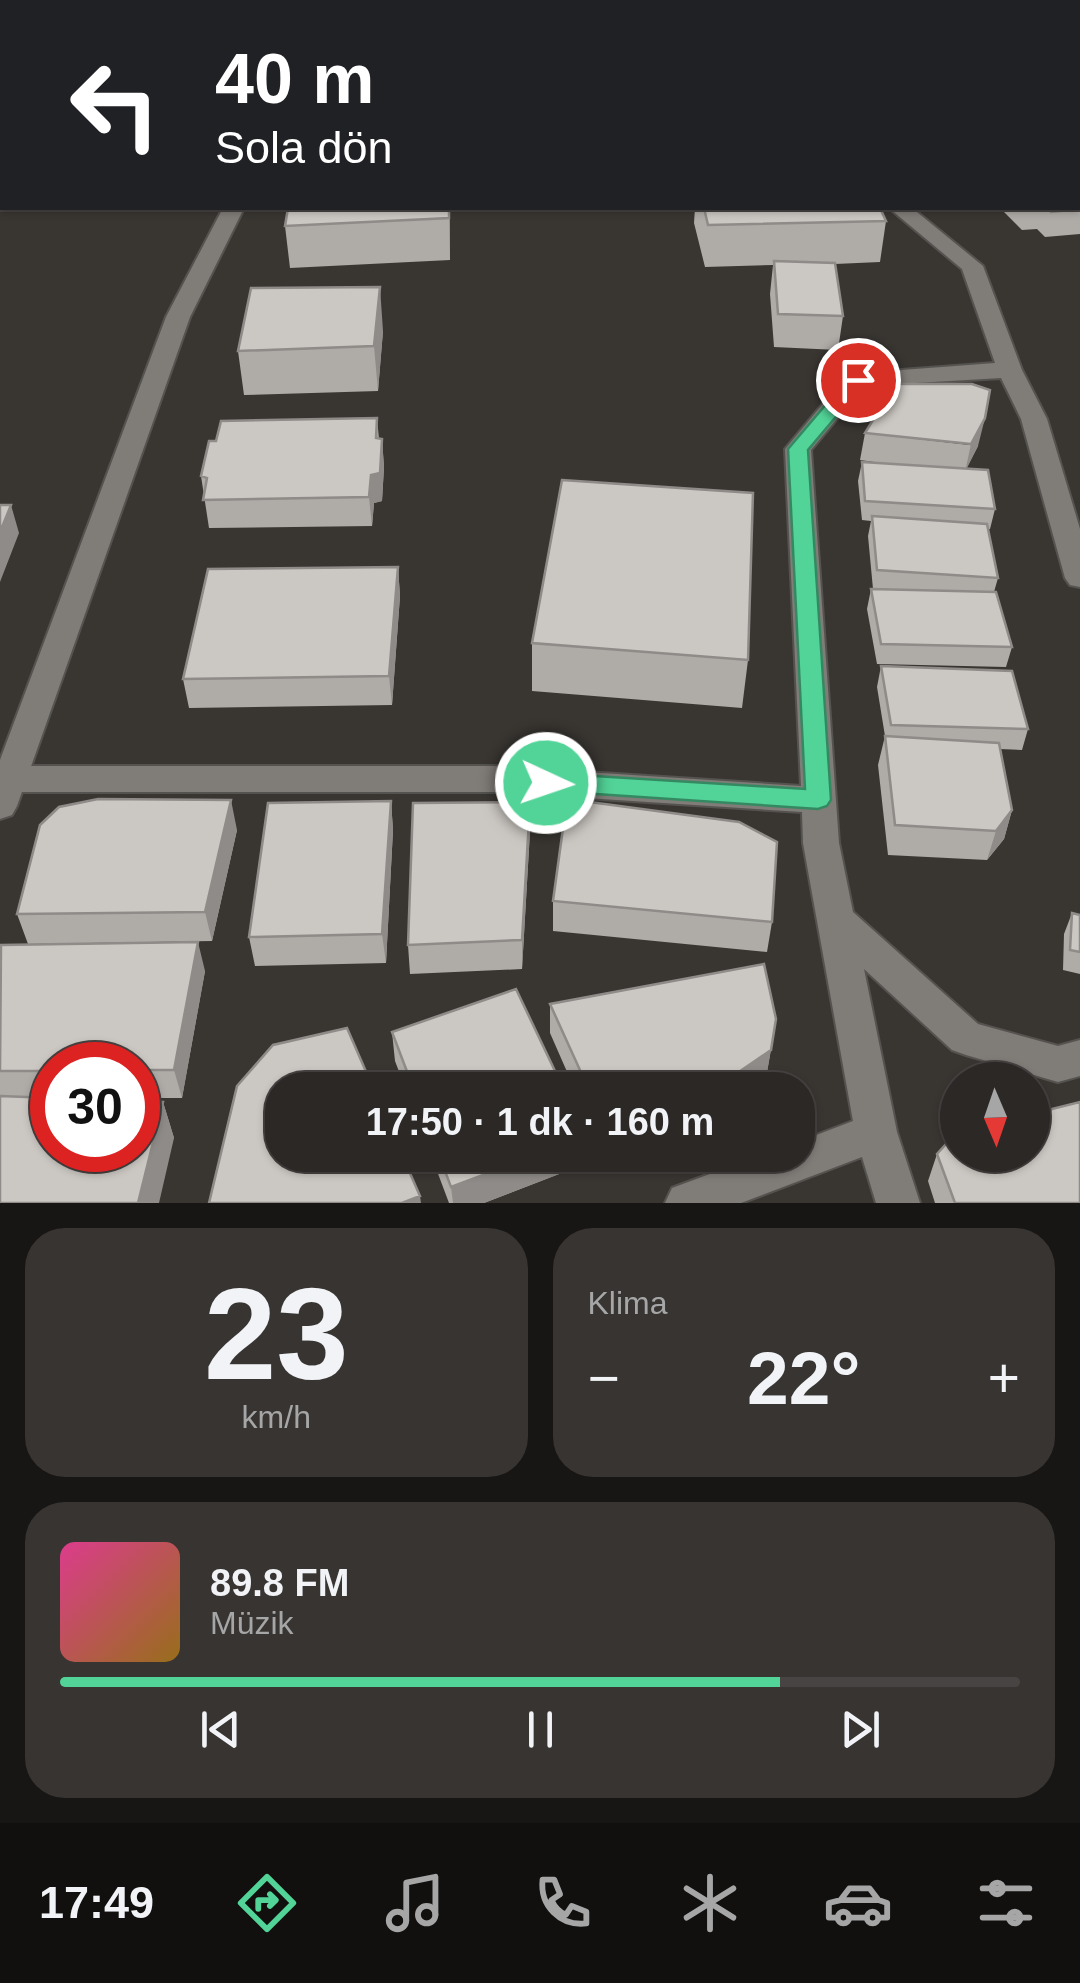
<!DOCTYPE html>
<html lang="tr">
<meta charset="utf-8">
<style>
body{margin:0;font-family:Arial,sans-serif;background:#373432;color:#f1f3f6;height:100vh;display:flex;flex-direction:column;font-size:38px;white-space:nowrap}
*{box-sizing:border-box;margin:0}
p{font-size:32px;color:#a6a6a7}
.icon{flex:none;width:55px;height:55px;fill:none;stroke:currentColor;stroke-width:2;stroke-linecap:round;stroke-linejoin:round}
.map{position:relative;height:1203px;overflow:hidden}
.details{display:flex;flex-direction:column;gap:25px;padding:25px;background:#181615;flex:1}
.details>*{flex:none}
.banner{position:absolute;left:0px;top:0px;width:1080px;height:210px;box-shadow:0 2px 8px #0004,0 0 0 2px #474443;background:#202124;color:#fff;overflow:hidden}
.needle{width:65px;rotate:178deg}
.controls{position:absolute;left:940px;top:1062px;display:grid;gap:20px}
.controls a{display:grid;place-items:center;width:110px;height:110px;border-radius:50%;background:#2b2826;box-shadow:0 2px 8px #0004,0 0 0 2px #474443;font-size:50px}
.speed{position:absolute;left:30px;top:1042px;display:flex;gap:20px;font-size:50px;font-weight:700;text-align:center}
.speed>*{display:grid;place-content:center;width:130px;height:130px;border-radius:50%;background:#2b2826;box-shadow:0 2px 8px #0004,0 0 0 2px #474443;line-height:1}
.speed .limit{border:15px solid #d22;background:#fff;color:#111}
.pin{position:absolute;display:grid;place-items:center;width:85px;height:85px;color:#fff;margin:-42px;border:5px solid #fff;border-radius:50%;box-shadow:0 2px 10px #0007}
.me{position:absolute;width:110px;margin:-55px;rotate:93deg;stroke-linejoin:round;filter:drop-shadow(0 0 8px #0008)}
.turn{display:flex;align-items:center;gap:35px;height:210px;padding:0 50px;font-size:45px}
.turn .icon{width:130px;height:130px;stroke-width:2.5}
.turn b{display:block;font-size:70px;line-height:85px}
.big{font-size:75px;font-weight:800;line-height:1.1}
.details .widget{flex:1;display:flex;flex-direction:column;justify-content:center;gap:15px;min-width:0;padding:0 35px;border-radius:40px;background:#373432}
.details .dial{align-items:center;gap:0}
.dial b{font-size:130px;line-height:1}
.song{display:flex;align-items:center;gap:30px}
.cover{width:120px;height:120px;border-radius:15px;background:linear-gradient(135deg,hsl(330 70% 55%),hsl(40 70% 35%))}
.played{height:10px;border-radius:5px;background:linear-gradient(90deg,#52d397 75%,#474443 75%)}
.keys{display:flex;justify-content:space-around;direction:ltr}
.heat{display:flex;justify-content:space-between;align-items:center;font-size:55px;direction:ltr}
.details .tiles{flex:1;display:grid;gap:25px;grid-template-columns:1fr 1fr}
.widget:last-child{grid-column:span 2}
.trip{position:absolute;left:265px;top:1072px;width:550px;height:100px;border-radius:40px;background:#2b2826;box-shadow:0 2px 8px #0004,0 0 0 2px #474443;font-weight:800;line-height:100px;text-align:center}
.menu{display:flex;height:160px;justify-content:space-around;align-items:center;background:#11100f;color:#a6a6a7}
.menu .icon{width:70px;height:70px}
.menu .active{color:#52d397}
.menu b{font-size:45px;color:#f1f3f6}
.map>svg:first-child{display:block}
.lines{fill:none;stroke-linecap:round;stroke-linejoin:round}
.street-casing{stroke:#555350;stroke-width:4}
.secondary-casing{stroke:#555350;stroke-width:4}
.street{fill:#807c78;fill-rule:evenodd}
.secondary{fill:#807c78;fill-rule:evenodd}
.wall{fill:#afaba7}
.shaded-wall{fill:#8e8b88}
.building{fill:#cbc7c2;stroke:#8e8b88;stroke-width:2.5}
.route{fill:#52d397;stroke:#358962;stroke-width:2.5}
</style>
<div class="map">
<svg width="1080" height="1203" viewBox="0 0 1080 1203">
<rect width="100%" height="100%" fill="#393632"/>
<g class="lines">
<defs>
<path id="street" d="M 136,0 L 158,0 L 159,2 L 138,2 Z
M 592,0 L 611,0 L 612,2 L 594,2 Z
M 1078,124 L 1080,125 L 1080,138 L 1078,137 Z
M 2,130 L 2,143 L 0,144 L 0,131 Z
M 889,208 L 912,208 L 983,266 L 1022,370 L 1047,419 L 1080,529 L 1080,587 L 1070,585 L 1065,578 L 1021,419 L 1001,378 L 864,386 L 811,450 L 839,843 L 853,912 L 978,1024 L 1058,1046 L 1080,1040 L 1080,1076 L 1058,1082 L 966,1055 L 952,1050 L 864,969 L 897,1132 L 920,1203 L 876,1203 L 862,1157 L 741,1203 L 665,1203 L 672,1188 L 761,1155 L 798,1155 L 798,1142 L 853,1121 L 803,843 L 802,812 L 493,792 L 0,792 L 0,766 L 493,766 L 801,786 L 785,449 L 848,374 L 995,363 L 962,269 Z"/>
<path id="secondary" d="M 223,208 L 244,208 L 190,317 L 17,806 L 12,815 L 0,819 L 0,760 L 166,317 Z"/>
</defs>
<!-- street casing -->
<use href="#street" class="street-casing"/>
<!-- secondary casing -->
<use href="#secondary" class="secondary-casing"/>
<!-- street -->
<use href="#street" class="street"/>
<!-- secondary -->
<use href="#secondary" class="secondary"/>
</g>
<!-- wall -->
<path class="wall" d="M 1080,167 L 1080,234 L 1045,237 L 1037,229 L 1022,230 L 1000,208 L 1078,208 Z
M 0,175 L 2,175 L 2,208 L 63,208 L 62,210 L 0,208 Z
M 84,208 L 174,208 L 172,212 Z
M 450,208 L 450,260 L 290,268 L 285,226 Z
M 695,208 L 880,208 L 886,221 L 880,262 L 835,264 L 843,316 L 838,350 L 774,347 L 770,294 L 773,265 L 705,267 L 694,223 Z
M 383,331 L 378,391 L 244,395 L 238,351 Z
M 377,418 L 379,439 L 382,439 L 384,467 L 382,501 L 374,503 L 372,526 L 209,528 L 201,476 L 216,441 Z
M 865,433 L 978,446 L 966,469 L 995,509 L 990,529 L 988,529 L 998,578 L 994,592 L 1012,647 L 1006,667 L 877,664 L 867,609 L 871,589 L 873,589 L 868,536 L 871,521 L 862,520 L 858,481 L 862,462 L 888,464 L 860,460 Z
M 398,567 L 400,596 L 392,705 L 189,708 L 183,679 Z
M 532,643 L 748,660 L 742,708 L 532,691 Z
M 881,666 L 1028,729 L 1022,750 L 1000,749 L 1012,810 L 1004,839 L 987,860 L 888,855 L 878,765 L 885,736 L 877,687 Z
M 391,801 L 393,830 L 386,963 L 255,966 L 249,937 Z
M 237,830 L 212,941 L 28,944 L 17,914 Z
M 530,831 L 522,969 L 410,974 L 408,945 Z
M 553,901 L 772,922 L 767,952 L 553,931 Z
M 1072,913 L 1080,915 L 1080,974 L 1063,970 L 1064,934 Z
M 0,947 L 205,971 L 182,1098 L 138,1098 L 138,1065 L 52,1065 L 52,1150 L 163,1102 L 174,1138 L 0,1203 Z
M 550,1004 L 776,1019 L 766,1078 L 749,1090 L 575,1090 L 550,1033 Z
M 392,1032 L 564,1090 L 406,1090 L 395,1061 Z
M 937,1154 L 1080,1203 L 935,1203 L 928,1181 Z
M 431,1155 L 585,1155 L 585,1164 L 484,1203 L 449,1203 Z"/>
<!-- shaded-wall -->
<path class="shaded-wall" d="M 449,208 L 450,208 L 450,260 Z
M 380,287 L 383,331 L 378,391 L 374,346 Z
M 985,418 L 978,446 L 965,472 L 971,444 Z
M 382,439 L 384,467 L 382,501 L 374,503 L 372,526 L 369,497 L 371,475 Z
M 11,505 L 19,533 L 0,582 L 0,532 Z
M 398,567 L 400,596 L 392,705 L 389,676 Z
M 231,800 L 237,830 L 212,941 L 205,912 Z
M 391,801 L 393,830 L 386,963 L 382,934 Z
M 530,802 L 530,831 L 522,969 L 522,940 Z
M 1012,810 L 1004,839 L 987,860 L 996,831 Z
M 198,942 L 205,971 L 182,1098 L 174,1070 Z
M 771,1050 L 766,1078 L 749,1090 L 699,1090 Z
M 163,1102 L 174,1138 L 159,1203 L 138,1203 Z
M 536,1155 L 585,1155 L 585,1164 L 484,1203 L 453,1203 L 451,1187 Z
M 420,1196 L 421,1203 L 402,1203 Z"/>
<!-- building -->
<path class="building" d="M 687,0 L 718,0 L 720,2 L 689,2 Z
M 1078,165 L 1080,167 L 1080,209 L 1051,212 L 1046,208 L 1078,208 Z
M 0,175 L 2,175 L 2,191 L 0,191 Z
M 288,208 L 449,208 L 449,218 L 285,226 Z
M 704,208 L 880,208 L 886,221 L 708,225 Z
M 774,261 L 835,263 L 843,316 L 778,314 Z
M 380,287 L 374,346 L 238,351 L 251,288 Z
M 895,384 L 972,384 L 990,390 L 985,418 L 971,444 L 865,433 Z
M 377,418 L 376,438 L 382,439 L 380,473 L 371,475 L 369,497 L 203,500 L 207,478 L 201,476 L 209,441 L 216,441 L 221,421 Z
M 862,462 L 988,470 L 995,509 L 865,501 Z
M 562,480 L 753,493 L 748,660 L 532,643 Z
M 0,505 L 11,505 L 0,532 Z
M 872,516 L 987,524 L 998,578 L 877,570 Z
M 398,567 L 389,676 L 183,679 L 208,569 Z
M 871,589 L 996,592 L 1012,647 L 881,644 Z
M 881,666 L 1012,671 L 1028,729 L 891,725 Z
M 885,736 L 999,743 L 1012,810 L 996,831 L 895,825 Z
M 98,799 L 231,800 L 205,912 L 17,914 L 40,825 L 59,807 Z
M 567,799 L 739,822 L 777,842 L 772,922 L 553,901 Z
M 391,801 L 382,934 L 249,937 L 268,803 Z
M 530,802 L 522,940 L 408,945 L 413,803 Z
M 1072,913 L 1080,915 L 1080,952 L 1070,950 Z
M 198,942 L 174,1070 L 138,1070 L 138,1065 L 52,1065 L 52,1071 L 0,1071 L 1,945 Z
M 764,964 L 776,1019 L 771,1050 L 730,1078 L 699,1090 L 589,1090 L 550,1004 Z
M 516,989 L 564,1090 L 414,1090 L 392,1032 Z
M 347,1028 L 374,1090 L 282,1090 L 282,1155 L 402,1155 L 420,1196 L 402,1203 L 209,1203 L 237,1086 L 273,1045 Z
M 0,1096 L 52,1098 L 52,1150 L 138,1150 L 138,1101 L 163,1102 L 138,1203 L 0,1203 Z
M 1080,1102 L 1080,1203 L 955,1203 L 937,1154 L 955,1134 L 958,1133 L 958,1155 L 1032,1155 L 1032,1114 Z
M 439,1155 L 536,1155 L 451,1187 Z"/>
<!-- route -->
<path class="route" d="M 858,374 L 867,380 L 808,450 L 831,800 L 827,806 L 818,809 L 536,790 L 533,783 L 536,776 L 546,773 L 805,789 L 788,449 L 851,375 Z"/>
</svg>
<div class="controls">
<a><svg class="needle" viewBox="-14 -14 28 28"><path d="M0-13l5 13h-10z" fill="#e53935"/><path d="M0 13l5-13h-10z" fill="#a6a6a7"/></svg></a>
</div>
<div class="speed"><div class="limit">30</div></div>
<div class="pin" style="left:858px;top:380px;background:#d93025"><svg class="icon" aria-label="arrive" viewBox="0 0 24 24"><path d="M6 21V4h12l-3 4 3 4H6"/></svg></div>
<svg class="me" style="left:546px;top:783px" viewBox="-20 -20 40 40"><circle r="17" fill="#52d397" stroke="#fff" stroke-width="3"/><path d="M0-11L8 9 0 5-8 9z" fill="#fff"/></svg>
<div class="trip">17:50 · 1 dk · 160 m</div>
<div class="banner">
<div class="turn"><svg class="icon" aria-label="left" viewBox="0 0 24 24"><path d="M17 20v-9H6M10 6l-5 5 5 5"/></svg><div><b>40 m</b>Sola dön</div></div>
</div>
</div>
<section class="details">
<div class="tiles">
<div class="widget dial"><b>23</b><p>km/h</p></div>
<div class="widget"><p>Klima</p>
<div class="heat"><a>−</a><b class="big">22°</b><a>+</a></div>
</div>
<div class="widget">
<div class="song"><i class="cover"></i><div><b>89.8 FM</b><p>Müzik</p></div></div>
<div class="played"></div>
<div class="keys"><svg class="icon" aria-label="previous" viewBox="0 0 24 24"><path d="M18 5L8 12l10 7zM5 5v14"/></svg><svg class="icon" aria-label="pause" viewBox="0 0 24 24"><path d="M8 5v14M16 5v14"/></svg><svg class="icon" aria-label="next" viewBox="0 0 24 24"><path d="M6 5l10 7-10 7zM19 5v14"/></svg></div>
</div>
</div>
</section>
<nav class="menu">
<b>17:49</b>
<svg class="icon active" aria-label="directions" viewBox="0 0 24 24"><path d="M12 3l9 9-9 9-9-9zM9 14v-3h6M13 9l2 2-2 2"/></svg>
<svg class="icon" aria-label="music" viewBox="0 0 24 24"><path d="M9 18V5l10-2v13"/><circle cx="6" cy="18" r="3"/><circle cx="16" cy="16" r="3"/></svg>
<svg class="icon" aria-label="phone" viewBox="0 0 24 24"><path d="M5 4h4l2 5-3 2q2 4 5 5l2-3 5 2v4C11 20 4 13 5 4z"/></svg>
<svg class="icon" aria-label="climate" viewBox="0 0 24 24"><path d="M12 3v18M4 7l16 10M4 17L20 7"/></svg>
<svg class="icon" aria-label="car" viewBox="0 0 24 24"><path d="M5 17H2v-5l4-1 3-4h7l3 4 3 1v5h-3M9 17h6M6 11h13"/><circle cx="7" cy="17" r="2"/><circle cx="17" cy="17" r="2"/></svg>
<svg class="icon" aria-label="filters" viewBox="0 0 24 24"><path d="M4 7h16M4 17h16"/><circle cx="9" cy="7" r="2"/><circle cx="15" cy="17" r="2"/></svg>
</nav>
